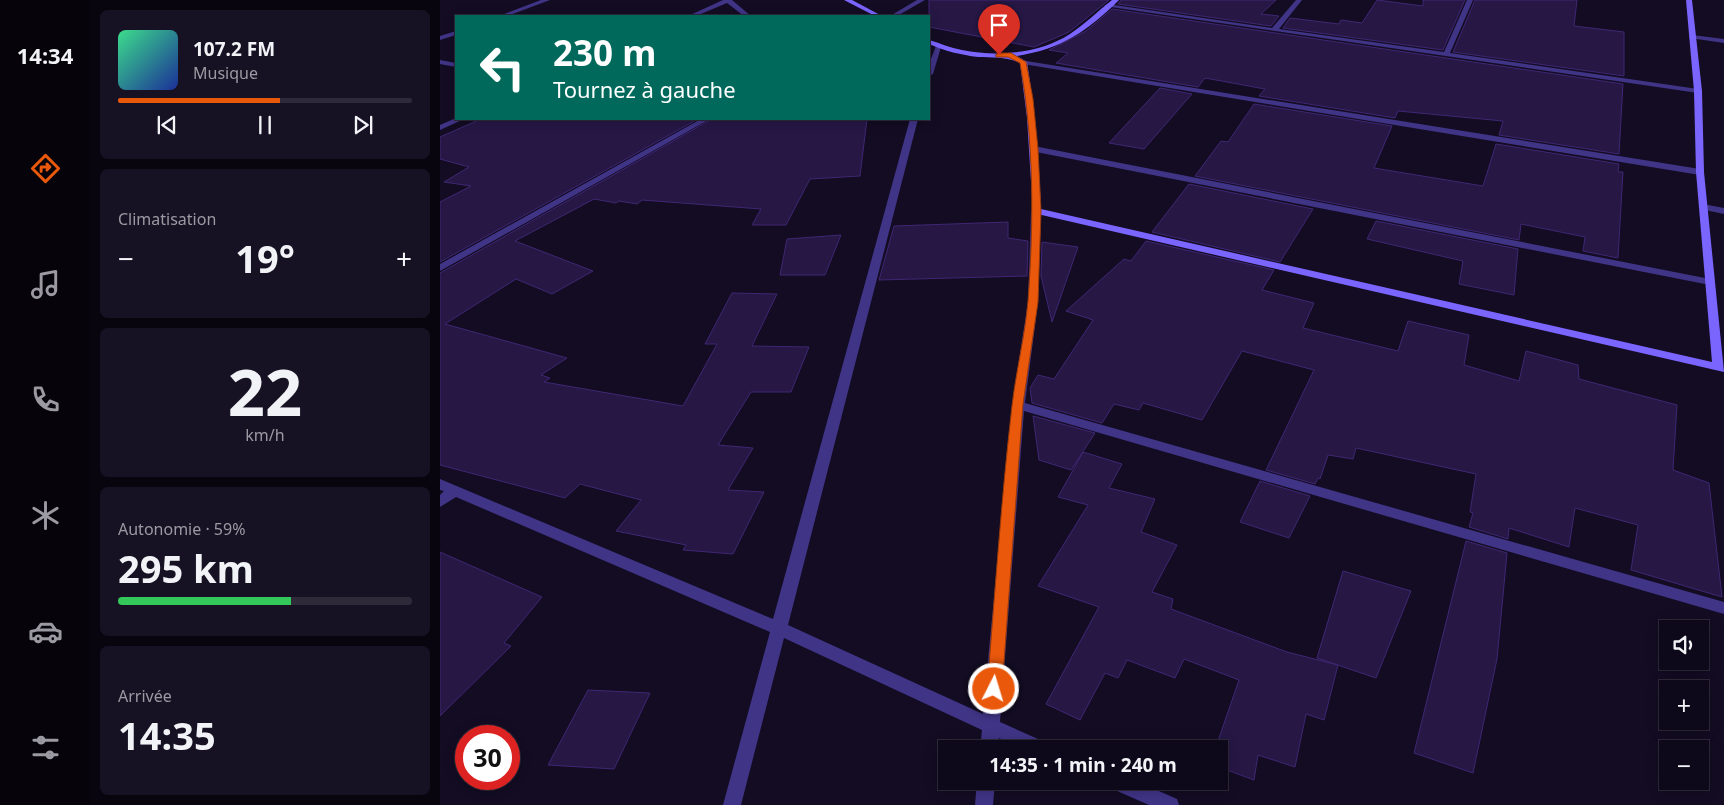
<!DOCTYPE html>
<html lang="fr">
<meta charset="utf-8">
<style>
body{margin:0;font-family:"Noto Sans",sans-serif;background:#171223;color:#f1f3f6;height:100vh;display:flex;flex-direction:column;font-size:19px;white-space:nowrap}
*{box-sizing:border-box;margin:0}
p{font-size:16px;color:#9b9aa2}
.icon{flex:none;width:28px;height:28px;fill:none;stroke:currentColor;stroke-width:2;stroke-linecap:round;stroke-linejoin:round}
.map{position:relative;flex:1;overflow:hidden}
.sheet{display:flex;flex-direction:column;gap:10px;padding:10px;background:#08050e;width:350px}
.sheet>*{flex:none}
.top-card{position:absolute;left:15px;top:15px;width:475px;height:105px;border-radius:0px;box-shadow:0 2px 12px #0003,0 0 0 1px #2e2a39;background:#00695c;color:#fff;overflow:hidden}
.tools{position:absolute;left:1219px;top:620px;display:grid;gap:10px}
.tools a{display:grid;place-items:center;width:50px;height:50px;border-radius:0px;background:#0e091a;box-shadow:0 2px 12px #0003,0 0 0 1px #2e2a39;font-size:25px}
.speed{position:absolute;left:15px;top:725px;display:flex;gap:10px;font-size:25px;font-weight:700;text-align:center}
.speed>*{display:grid;place-content:center;width:65px;height:65px;border-radius:50%;background:#0e091a;box-shadow:0 2px 12px #0003,0 0 0 1px #2e2a39;line-height:1}
.speed .limit{border:8px solid #d22;background:#fff;color:#111}
.pin{position:absolute;display:grid;place-items:center;width:42px;height:42px;color:#fff;margin:-51px -21px;border-radius:50% 50% 50% 0;rotate:-45deg;box-shadow:0 0 5px #0007}
.pin .icon{rotate:45deg}
.me{position:absolute;width:55px;margin:-28px;rotate:5deg;stroke-linejoin:round;filter:drop-shadow(0 0 4px #0008)}
.turn{display:flex;align-items:center;gap:18px;height:105px;padding:0 15px;font-size:22px}
.turn .icon{width:65px;height:65px;stroke-width:2.5}
.turn b{display:block;font-size:35px;line-height:42px}
.big{font-size:38px;font-weight:700;line-height:1.1}
.sheet .tile{flex:1;display:flex;flex-direction:column;justify-content:center;gap:8px;min-width:0;padding:0 18px;border-radius:8px;background:#171223}
.sheet .dial{align-items:center;gap:0}
.dial b{font-size:65px;line-height:1}
.song{display:flex;align-items:center;gap:15px}
.cover{width:60px;height:60px;border-radius:8px;background:linear-gradient(135deg,hsl(150 70% 55%),hsl(230 70% 35%))}
.played{height:5px;border-radius:2px;background:linear-gradient(90deg,#ea580c 55%,#2e2a39 55%)}
.keys{display:flex;justify-content:space-around;direction:ltr}
.heat{display:flex;justify-content:space-between;align-items:center;font-size:28px;direction:ltr}
.charge{height:8px;border-radius:4px;background:linear-gradient(90deg,#34c759 59%,#2e2a39 0)}
.trip{position:absolute;left:498px;top:740px;width:290px;height:50px;border-radius:0px;background:#0e091a;box-shadow:0 2px 12px #0003,0 0 0 1px #2e2a39;font-weight:700;line-height:50px;text-align:center}
main{display:flex;flex:1;min-height:0}
.dock{display:flex;flex-direction:column;width:90px;justify-content:space-around;align-items:center;background:#06040a;color:#9b9aa2}
.dock .icon{width:35px;height:35px}
.dock .on{color:#ea580c}
.dock b{font-size:22px;color:#f1f3f6}
.map>svg:first-child{display:block}
.building{fill:#261745;stroke:#3f2773}
.lines{fill:none;stroke-linecap:round;stroke-linejoin:round}
.street{fill:#403486;fill-rule:evenodd}
.secondary{fill:#7b65ff;fill-rule:evenodd}
.route{fill:#ea580c;stroke:#983908}
</style>
<main>
<nav class="dock">
<b>14:34</b>
<svg class="icon on" aria-label="directions" viewBox="0 0 24 24"><path d="M12 3l9 9-9 9-9-9zM9 14v-3h6M13 9l2 2-2 2"/></svg>
<svg class="icon" aria-label="music" viewBox="0 0 24 24"><path d="M9 18V5l10-2v13"/><circle cx="6" cy="18" r="3"/><circle cx="16" cy="16" r="3"/></svg>
<svg class="icon" aria-label="phone" viewBox="0 0 24 24"><path d="M5 4h4l2 5-3 2q2 4 5 5l2-3 5 2v4C11 20 4 13 5 4z"/></svg>
<svg class="icon" aria-label="climate" viewBox="0 0 24 24"><path d="M12 3v18M4 7l16 10M4 17L20 7"/></svg>
<svg class="icon" aria-label="car" viewBox="0 0 24 24"><path d="M5 17H2v-5l4-1 3-4h7l3 4 3 1v5h-3M9 17h6M6 11h13"/><circle cx="7" cy="17" r="2"/><circle cx="17" cy="17" r="2"/></svg>
<svg class="icon" aria-label="filters" viewBox="0 0 24 24"><path d="M4 7h16M4 17h16"/><circle cx="9" cy="7" r="2"/><circle cx="15" cy="17" r="2"/></svg>
</nav>
<section class="sheet">
<div class="tile">
<div class="song"><i class="cover"></i><div><b>107.2 FM</b><p>Musique</p></div></div>
<div class="played"></div>
<div class="keys"><svg class="icon" aria-label="previous" viewBox="0 0 24 24"><path d="M18 5L8 12l10 7zM5 5v14"/></svg><svg class="icon" aria-label="pause" viewBox="0 0 24 24"><path d="M8 5v14M16 5v14"/></svg><svg class="icon" aria-label="next" viewBox="0 0 24 24"><path d="M6 5l10 7-10 7zM19 5v14"/></svg></div>
</div>
<div class="tile"><p>Climatisation</p>
<div class="heat"><a>−</a><b class="big">19°</b><a>+</a></div>
</div>
<div class="tile dial"><b>22</b><p>km/h</p></div>
<div class="tile"><p>Autonomie · 59%</p><b class="big">295 km</b><div class="charge"></div></div>
<div class="tile"><p>Arrivée</p><b class="big">14:35</b></div>
</section>
<div class="map">
<svg width="1284" height="805" viewBox="0 0 1284 805">
<rect width="100%" height="100%" fill="#130c23"/>
<!-- building -->
<path class="building" d="M 489,0 L 669,0 L 629,32 L 594,47 L 489,27 Z
M 681,0 L 836,0 L 821,14 L 839,16 L 831,26 L 678,4 Z
M 937,0 L 983,6 L 983,0 L 1025,0 L 1003,50 L 843,28 L 850,18 L 899,24 L 901,20 L 922,23 Z
M 1035,0 L 1137,0 L 1134,26 L 1184,32 L 1184,76 L 1013,52 Z
M 672,9 L 1183,84 L 1179,154 L 1059,135 L 1063,121 L 958,111 L 955,118 L 819,96 L 825,89 L 765,78 L 758,87 L 616,63 L 628,53 L 609,50 L 646,31 Z
M 720,88 L 752,94 L 704,149 L 669,143 Z
M 814,104 L 952,126 L 934,168 L 1043,186 L 1056,144 L 1179,164 L 1178,172 L 1183,172 L 1178,258 L 1143,251 L 1145,237 L 1081,224 L 1079,240 L 755,176 L 781,141 L 788,142 Z
M 41,119 L 258,119 L 0,262 L 0,202 L 31,186 L 4,182 L 29,167 L 0,159 L 0,137 Z
M 272,119 L 427,119 L 420,176 L 370,179 L 346,225 L 312,225 L 321,209 L 202,200 L 197,204 L 179,201 L 176,203 L 154,199 L 75,241 L 153,271 L 112,294 L 76,279 L 5,324 L 127,358 L 101,375 L 110,378 L 104,382 L 243,406 L 277,344 L 265,344 L 292,293 L 337,294 L 312,346 L 369,347 L 351,392 L 311,392 L 278,445 L 313,448 L 288,490 L 324,492 L 293,554 L 243,550 L 246,545 L 176,531 L 201,500 L 140,484 L 125,498 L 0,465 L 0,273 Z
M 749,184 L 873,209 L 840,262 L 712,232 Z
M 936,221 L 1078,249 L 1074,295 L 1019,284 L 1023,261 L 927,239 Z
M 568,222 L 568,238 L 588,241 L 587,276 L 439,280 L 454,226 Z
M 401,235 L 385,275 L 340,275 L 347,239 Z
M 706,241 L 834,270 L 822,290 L 874,303 L 863,328 L 958,351 L 968,321 L 1029,335 L 1024,365 L 1079,381 L 1086,351 L 1138,365 L 1139,379 L 1237,405 L 1233,470 L 1269,483 L 1282,597 L 1191,570 L 1198,525 L 1135,508 L 1129,547 L 1069,528 L 1068,539 L 1029,527 L 1033,513 L 1030,512 L 1036,474 L 916,448 L 913,459 L 888,455 L 880,479 L 878,478 L 875,484 L 826,470 L 874,370 L 802,351 L 762,420 L 703,403 L 699,410 L 674,404 L 662,423 L 592,403 L 590,388 L 598,375 L 614,379 L 653,320 L 626,311 L 684,259 L 691,261 Z
M 602,242 L 638,247 L 612,322 L 601,276 Z
M 593,416 L 655,433 L 631,470 L 599,460 Z
M 643,452 L 682,464 L 669,488 L 715,499 L 701,532 L 737,545 L 712,592 L 733,599 L 731,609 L 847,652 L 898,665 L 884,720 L 866,714 L 855,767 L 818,755 L 814,780 L 779,767 L 779,738 L 799,680 L 744,659 L 735,678 L 687,660 L 678,678 L 665,673 L 640,720 L 606,704 L 659,607 L 598,586 L 648,505 L 618,497 Z
M 820,481 L 870,496 L 849,538 L 800,522 Z
M 1026,541 L 1067,553 L 1057,659 L 1033,773 L 974,753 Z
M 0,552 L 102,597 L 64,643 L 71,646 L 0,716 Z
M 903,571 L 971,591 L 936,678 L 877,658 Z
M 148,690 L 210,693 L 174,769 L 108,765 Z"/>
<g class="lines">
<!-- street -->
<path class="street" d="M 101,0 L 110,0 L 67,16 L 59,16 Z
M 283,0 L 292,0 L 311,16 L 304,16 L 287,3 L 256,16 L 248,16 Z
M 477,0 L 485,0 L 457,16 L 450,16 Z
M 856,0 L 862,0 L 839,29 L 1004,52 L 1027,0 L 1033,0 L 1010,53 L 1258,89 L 1262,91 L 1258,93 L 664,6 L 667,4 L 832,28 Z
M 16,31 L 16,35 L 0,40 L 0,36 Z
M 1252,35 L 1284,39 L 1284,43 L 1250,38 L 1249,37 Z
M 496,46 L 501,47 L 493,74 L 489,76 L 489,64 Z
M 0,60 L 16,63 L 16,67 L 0,64 Z
M 580,60 L 1260,169 L 1264,172 L 1260,175 L 583,64 L 579,62 Z
M 16,118 L 24,119 L 0,130 L 0,125 Z
M 261,119 L 270,119 L 0,271 L 0,264 Z
M 470,119 L 478,119 L 348,625 L 543,714 L 572,405 L 588,302 L 591,211 L 596,208 L 601,211 L 598,302 L 585,403 L 1284,602 L 1284,614 L 584,411 L 560,722 L 607,743 L 610,749 L 582,749 L 559,738 L 558,749 L 540,749 L 542,730 L 344,638 L 301,805 L 283,805 L 330,632 L 16,497 L 0,507 L 0,495 L 4,491 L 0,490 L 0,479 L 333,619 Z
M 594,146 L 1270,279 L 1275,282 L 1270,285 L 591,151 L 590,149 Z
M 1263,204 L 1284,208 L 1284,214 L 1260,209 L 1260,205 Z
M 537,781 L 555,781 L 553,805 L 535,805 Z
M 666,781 L 696,781 L 737,799 L 739,805 L 709,805 L 668,787 Z"/>
<!-- secondary -->
<path class="secondary" d="M 404,0 L 412,0 L 442,16 L 435,16 Z
M 672,0 L 679,0 C 648,31 621,49 577,56 L 587,62 C 595,111 599,160 601,209 L 1272,362 L 1256,172 L 1254,91 L 1246,0 L 1252,0 L 1262,91 L 1264,172 L 1284,372 L 593,213 L 587,118 L 580,63 C 565,56 553,58 538,57 C 521,55 505,51 489,44 L 489,40 C 500,43 510,48 522,50 C 557,57 599,54 630,34 C 645,24 658,11 672,0 Z"/>
</g>
<!-- route -->
<path class="route" d="M 559,53 L 571,53 L 586,62 L 593,99 L 598,149 L 601,211 L 598,302 L 583,404 L 562,689 L 560,694 L 554,696 L 549,694 L 547,689 C 555,595 561,500 572,406 C 576,371 585,336 588,301 C 594,222 594,141 580,63 L 568,57 L 556,57 L 556,54 Z"/>
</svg>
<div class="tools">
<a><svg class="icon" aria-label="sound" viewBox="0 0 24 24"><path d="M4 9h4l5-4v14l-5-4H4zM17 9q2 3 0 6"/></svg></a>
<a>+</a>
<a>−</a>
</div>
<div class="speed"><div class="limit">30</div></div>
<div class="pin" style="left:559px;top:55px;background:#d93025"><svg class="icon" aria-label="arrive" viewBox="0 0 24 24"><path d="M6 21V4h12l-3 4 3 4H6"/></svg></div>
<svg class="me" style="left:554px;top:689px" viewBox="-20 -20 40 40"><circle r="17" fill="#ea580c" stroke="#fff" stroke-width="3"/><path d="M0-11L8 9 0 5-8 9z" fill="#fff"/></svg>
<div class="trip">14:35 · 1 min · 240 m</div>
<div class="top-card">
<div class="turn"><svg class="icon" aria-label="left" viewBox="0 0 24 24"><path d="M17 20v-9H6M10 6l-5 5 5 5"/></svg><div><b>230 m</b>Tournez à gauche</div></div>
</div>
</div>
</main>
